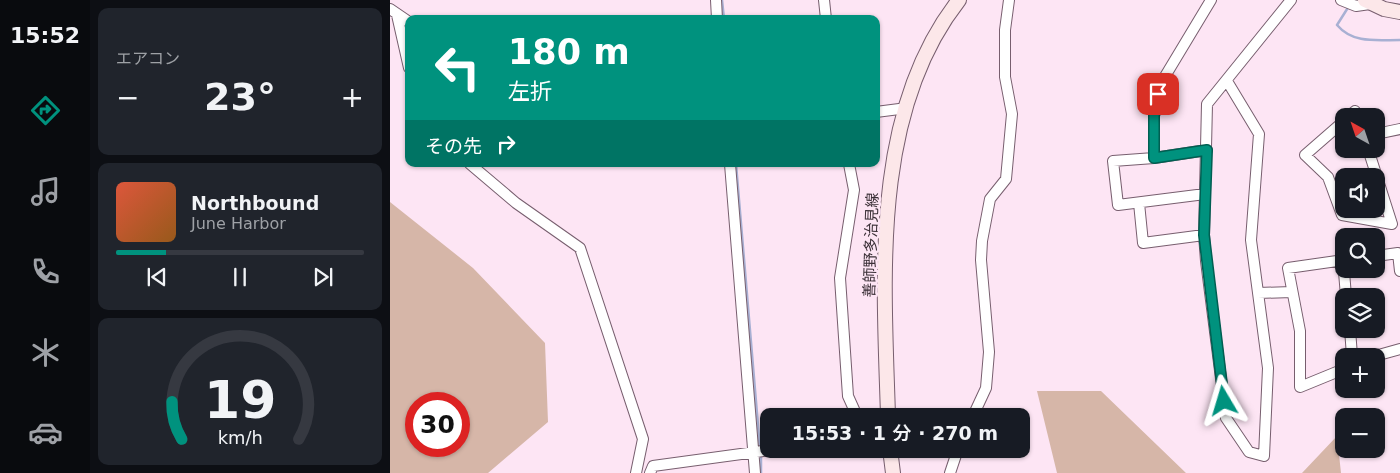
<!DOCTYPE html>
<html lang="ja">
<meta charset="utf-8">
<style>
body{margin:0;font-family:"DejaVu Sans","Noto Sans JP",sans-serif;background:#20242c;color:#f1f3f6;height:100vh;display:flex;flex-direction:column;font-size:19px;white-space:nowrap}
*{box-sizing:border-box;margin:0}
p{font-size:16px;color:#9ea1a6}
.icon{flex:none;width:28px;height:28px;fill:none;stroke:currentColor;stroke-width:2;stroke-linecap:round;stroke-linejoin:round}
.map{position:relative;flex:1;overflow:hidden}
.details{display:flex;flex-direction:column;gap:8px;padding:8px;background:#0d0f14;width:300px}
.details>*{flex:none}
.guide{position:absolute;left:15px;top:15px;width:475px;height:152px;border-radius:10px;box-shadow:0 1px 4px #0004;background:#00927e;color:#fff;overflow:hidden}
.needle{width:32px;rotate:320deg}
.tools{position:absolute;left:945px;top:108px;display:grid;gap:10px}
.tools a{display:grid;place-items:center;width:50px;height:50px;border-radius:10px;background:#171b24;box-shadow:0 1px 4px #0004;font-size:25px}
.speed{position:absolute;left:15px;top:392px;display:flex;gap:10px;font-size:25px;font-weight:700;text-align:center}
.speed>*{display:grid;place-content:center;width:65px;height:65px;border-radius:50%;background:#171b24;box-shadow:0 1px 4px #0004;line-height:1}
.speed .limit{border:8px solid #d22;background:#fff;color:#111}
.pin{position:absolute;display:grid;place-items:center;width:42px;height:42px;color:#fff;margin:-21px;border-radius:10px;box-shadow:0 2px 8px #0006}
.me{position:absolute;width:55px;margin:-28px;rotate:353deg;stroke-linejoin:round;filter:drop-shadow(0 0 4px #0008)}
.turn{display:flex;align-items:center;gap:18px;height:105px;padding:0 20px;font-size:22px}
.turn .icon{width:65px;height:65px;stroke-width:2.5}
.turn b{display:block;font-size:35px;line-height:42px}
.then{display:flex;align-items:center;height:48px;padding:0 20px;background:#0003;gap:10px;font-size:19px}
.big{font-size:38px;font-weight:600;line-height:1.1}
.details .card{flex:1;display:flex;flex-direction:column;justify-content:center;gap:8px;min-width:0;padding:0 18px;border-radius:10px;background:#20242c}
.details .dial{align-items:center;gap:0}
.dial svg{height:130px;overflow:visible;fill:none;stroke:#363941;stroke-width:7;stroke-linecap:round;text-anchor:middle}
.dial text{fill:#f1f3f6;stroke:none}
.song{display:flex;align-items:center;gap:15px}
.cover{width:60px;height:60px;border-radius:8px;background:linear-gradient(135deg,hsl(10 70% 55%),hsl(30 70% 35%))}
.played{height:5px;border-radius:2px;background:linear-gradient(90deg,#00927e 20%,#363941 20%)}
.keys{display:flex;justify-content:space-around;direction:ltr}
.heat{display:flex;justify-content:space-between;align-items:center;font-size:28px;direction:ltr}
.trip{position:absolute;left:370px;top:408px;width:270px;height:50px;border-radius:10px;background:#171b24;box-shadow:0 1px 4px #0004;font-weight:600;line-height:50px;text-align:center}
main{display:flex;flex:1;min-height:0}
.menu{display:flex;flex-direction:column;width:90px;justify-content:space-around;align-items:center;background:#090b0e;color:#9ea1a6}
.menu .icon{width:35px;height:35px}
.menu .current{color:#00927e}
.menu b{font-size:22px;color:#f1f3f6}
.map>svg:first-child{display:block}
.green{fill:#d6b6a8;fill-rule:evenodd}
.lines{fill:none;stroke-linecap:round;stroke-linejoin:round}
.stream{stroke:#a8b0d3;stroke-width:2.5}
.street-casing{stroke:#775e6e;stroke-width:12}
.secondary-casing{stroke:#775e6e;stroke-width:16}
.street{stroke:#fff;stroke-width:10}
.secondary{stroke:#fce7e9;stroke-width:14}
.route-casing{stroke:#005f52;stroke-width:12}
.route{stroke:#00927e;stroke-width:9}
.labels{text-anchor:middle;dominant-baseline:central;stroke-width:5;stroke-linejoin:round;paint-order:stroke}
.street-label{font-size:15px;fill:#3a2f36;stroke:#fde5f4}
</style>
<main>
<nav class="menu">
<b>15:52</b>
<svg class="icon current" aria-label="directions" viewBox="0 0 24 24"><path d="M12 3l9 9-9 9-9-9zM9 14v-3h6M13 9l2 2-2 2"/></svg>
<svg class="icon" aria-label="music" viewBox="0 0 24 24"><path d="M9 18V5l10-2v13"/><circle cx="6" cy="18" r="3"/><circle cx="16" cy="16" r="3"/></svg>
<svg class="icon" aria-label="phone" viewBox="0 0 24 24"><path d="M5 4h4l2 5-3 2q2 4 5 5l2-3 5 2v4C11 20 4 13 5 4z"/></svg>
<svg class="icon" aria-label="climate" viewBox="0 0 24 24"><path d="M12 3v18M4 7l16 10M4 17L20 7"/></svg>
<svg class="icon" aria-label="car" viewBox="0 0 24 24"><path d="M5 17H2v-5l4-1 3-4h7l3 4 3 1v5h-3M9 17h6M6 11h13"/><circle cx="7" cy="17" r="2"/><circle cx="17" cy="17" r="2"/></svg>
</nav>
<section class="details">
<div class="card"><p>エアコン</p>
<div class="heat"><a>−</a><b class="big">23°</b><a>+</a></div>
</div>
<div class="card">
<div class="song"><i class="cover"></i><div><b>Northbound</b><p>June Harbor</p></div></div>
<div class="played"></div>
<div class="keys"><svg class="icon" aria-label="previous" viewBox="0 0 24 24"><path d="M18 5L8 12l10 7zM5 5v14"/></svg><svg class="icon" aria-label="pause" viewBox="0 0 24 24"><path d="M8 5v14M16 5v14"/></svg><svg class="icon" aria-label="next" viewBox="0 0 24 24"><path d="M6 5l10 7-10 7zM19 5v14"/></svg></div>
</div>
<div class="card dial"><svg viewBox="0 0 100 80">
<path d="M14 69A42 42 0 1 1 86 69"/>
<path d="M14 69A42 42 0 0 1 8 46" stroke="#00927e"/>
<text x="50" y="56" font-size="32" font-weight="700">19</text>
<text x="50" y="72" font-size="11">km/h</text>
</svg></div>
</section>
<div class="map">
<svg width="1010" height="473" viewBox="0 0 1010 473">
<rect width="100%" height="100%" fill="#fde5f4"/>
<!-- green -->
<path class="green" d="M 0,202 L 83,268 L 155,343 L 158,422 L 98,473 L 0,473 ZM 26,404 L 69,404 L 69,446 L 26,446 Z
M 647,391 L 711,391 L 796,473 L 667,473 Z
M 947,436 L 951,473 L 912,473 Z"/>
<g class="lines">
<!-- stream -->
<path class="stream" d="M 332,0 L 334,19
M 959,6 L 947,25 C 963,44 987,40 1010,40
M 346,164 L 370,449
M 371,455 L 371,473"/>
<defs>
<path id="street" d="M 326,0 L 327,19
M 434,0 L 436,19
M 951,0 L 966,6 L 980,4
M 0,9 L 19,22
M 7,15 L 19,68
M 837,81 L 869,134 L 861,240 L 878,368 L 874,456 L 859,452 L 836,418 L 816,261 L 814,235 L 817,104 L 901,0
M 486,112 L 517,108
M 959,116 L 965,111 L 967,116
M 954,121 L 915,155 L 938,177 L 952,215 L 1002,224 L 978,149
M 986,134 L 1010,129
M 764,158 L 764,116 L 771,83 L 821,0
M 80,164 L 126,203 L 190,248 L 253,439 L 246,473
M 340,164 L 365,473
M 459,164 L 464,190 L 450,278 L 458,396 L 467,416
M 815,194 L 728,205 L 723,161 L 764,158 L 817,150
M 749,203 L 753,243 L 814,235
M 986,256 L 1008,253 L 1010,271
M 953,260 L 956,296
M 954,260 L 898,268 L 910,331 L 910,387 L 954,369
M 868,293 L 902,292
M 960,329 L 962,356
M 985,356 L 1010,349
M 583,416 L 596,388 L 599,352 L 591,260 L 592,241 L 600,199 L 616,179 L 622,114 L 615,77 L 615,30 L 619,0
M 260,473 L 263,466 L 388,449
M 560,473 L 568,449"/>
<path id="secondary" d="M 975,0 L 994,9 L 1010,12
M 498,416 C 494,280 480,113 569,0
M 500,449 L 503,473"/>
</defs>
<!-- street casing -->
<use href="#street" class="street-casing"/>
<!-- secondary casing -->
<use href="#secondary" class="secondary-casing"/>
<!-- street -->
<use href="#street" class="street"/>
<!-- secondary -->
<use href="#secondary" class="secondary"/>
</g>
<g class="lines">
<defs>
<path id="route" d="M 768,94 L 764,116 L 764,158 L 817,150 L 814,235 L 834,401"/>
</defs>
<!-- route casing -->
<use href="#route" class="route-casing"/>
<!-- route -->
<use href="#route" class="route"/>
</g>
<g class="labels">
<!-- street labels -->
<g class="street-label">
<text transform="translate(481 245) rotate(-88)">善師野多治見線</text>
</g>
</g>
</svg>
<div class="tools">
<a><svg class="needle" viewBox="-14 -14 28 28"><path d="M0-13l5 13h-10z" fill="#e53935"/><path d="M0 13l5-13h-10z" fill="#9ea1a6"/></svg></a>
<a><svg class="icon" aria-label="sound" viewBox="0 0 24 24"><path d="M4 9h4l5-4v14l-5-4H4zM17 9q2 3 0 6"/></svg></a>
<a><svg class="icon" aria-label="search" viewBox="0 0 24 24"><circle cx="10" cy="10" r="6"/><path d="M15 15l6 6"/></svg></a>
<a><svg class="icon" aria-label="layers" viewBox="0 0 24 24"><path d="M12 4l9 5-9 5-9-5zM3 14l9 5 9-5"/></svg></a>
<a>+</a>
<a>−</a>
</div>
<div class="speed"><div class="limit">30</div></div>
<div class="pin" style="left:768px;top:94px;background:#d93025"><svg class="icon" aria-label="arrive" viewBox="0 0 24 24"><path d="M6 21V4h12l-3 4 3 4H6"/></svg></div>
<svg class="me" style="left:834px;top:401px" viewBox="-20 -20 40 40"><path d="M0-17L14 15 0 8-14 15z" fill="#00927e" stroke="#fff" stroke-width="4"/></svg>
<div class="trip">15:53 · 1 分 · 270 m</div>
<div class="guide">
<div class="turn"><svg class="icon" aria-label="left" viewBox="0 0 24 24"><path d="M17 20v-9H6M10 6l-5 5 5 5"/></svg><div><b>180 m</b>左折</div></div>
<div class="then">その先<svg class="icon" aria-label="right" viewBox="0 0 24 24"><path d="M7 20v-9h11M14 6l5 5-5 5"/></svg></div>
</div>
</div>
</main>
